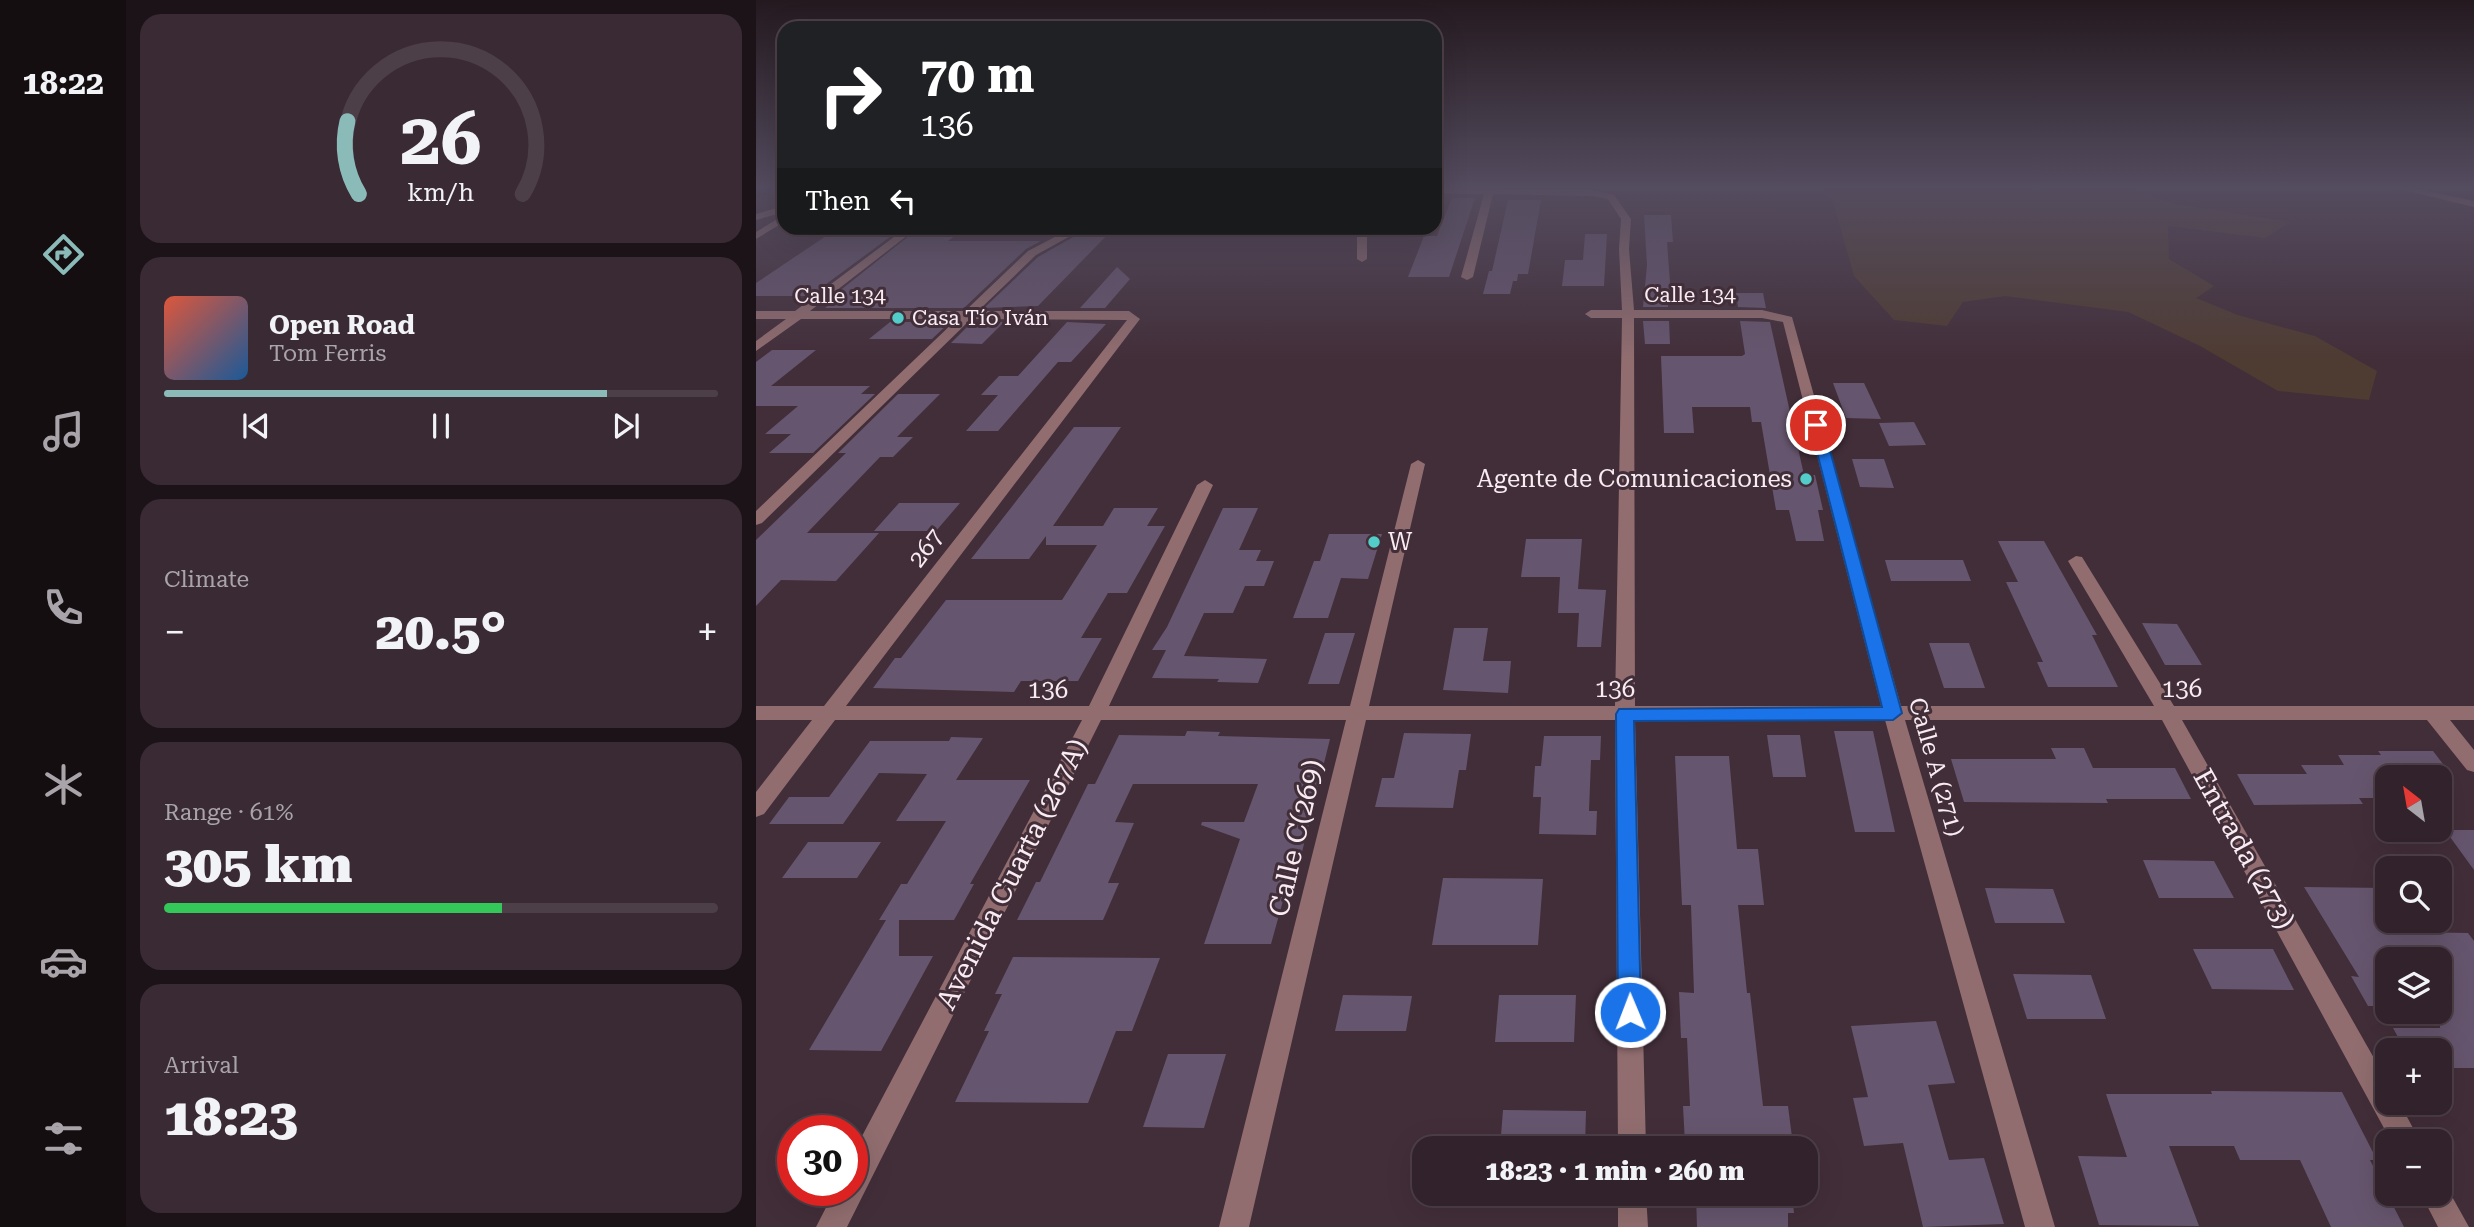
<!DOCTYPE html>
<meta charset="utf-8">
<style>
body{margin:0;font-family:"Roboto Serif",serif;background:#3a2a33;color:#f1f3f6;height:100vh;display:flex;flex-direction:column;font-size:26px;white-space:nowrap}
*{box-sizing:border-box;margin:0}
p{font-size:23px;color:#a8a4a9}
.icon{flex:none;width:38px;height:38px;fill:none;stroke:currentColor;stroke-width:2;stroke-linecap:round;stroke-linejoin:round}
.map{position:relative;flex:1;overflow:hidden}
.side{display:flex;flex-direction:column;gap:14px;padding:14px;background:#1c1318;width:630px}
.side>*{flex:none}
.guide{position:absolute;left:21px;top:21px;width:665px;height:214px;border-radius:21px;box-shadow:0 7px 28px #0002,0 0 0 2px #4d3f47;background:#202124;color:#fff;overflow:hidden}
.needle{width:46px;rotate:329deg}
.tools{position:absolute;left:1619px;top:765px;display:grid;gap:14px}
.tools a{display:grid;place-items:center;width:77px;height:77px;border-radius:14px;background:#32222b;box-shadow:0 7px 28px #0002,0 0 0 2px #4d3f47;font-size:35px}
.speed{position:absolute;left:21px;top:1115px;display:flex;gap:14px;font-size:35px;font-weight:700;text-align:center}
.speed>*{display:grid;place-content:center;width:91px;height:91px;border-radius:50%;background:#32222b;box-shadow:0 7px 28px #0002,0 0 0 2px #4d3f47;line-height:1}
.speed .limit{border:10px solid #d22;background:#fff;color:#111}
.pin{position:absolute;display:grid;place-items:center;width:60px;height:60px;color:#fff;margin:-30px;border:4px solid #fff;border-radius:50%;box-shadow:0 2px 7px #0007}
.me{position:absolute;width:77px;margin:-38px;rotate:359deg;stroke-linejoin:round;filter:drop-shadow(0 0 5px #0008)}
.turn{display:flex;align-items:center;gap:24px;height:147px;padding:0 28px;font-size:32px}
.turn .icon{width:91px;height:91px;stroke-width:2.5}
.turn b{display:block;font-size:49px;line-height:60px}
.then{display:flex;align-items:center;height:66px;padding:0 28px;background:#0003;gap:14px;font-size:26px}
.big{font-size:52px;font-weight:800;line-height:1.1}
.side .widget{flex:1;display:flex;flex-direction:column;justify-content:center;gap:10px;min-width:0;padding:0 24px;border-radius:21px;background:#3a2a33}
.side .dial{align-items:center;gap:0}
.dial svg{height:182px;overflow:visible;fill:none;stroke:#4d3f47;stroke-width:7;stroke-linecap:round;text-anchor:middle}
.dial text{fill:#f1f3f6;stroke:none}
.song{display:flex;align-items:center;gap:21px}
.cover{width:84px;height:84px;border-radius:10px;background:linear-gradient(135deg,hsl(10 70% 55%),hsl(210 70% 35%))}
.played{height:7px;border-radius:4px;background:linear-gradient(90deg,#8bbbb9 80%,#4d3f47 80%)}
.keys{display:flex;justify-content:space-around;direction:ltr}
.heat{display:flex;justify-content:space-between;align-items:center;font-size:38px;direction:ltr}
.charge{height:10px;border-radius:5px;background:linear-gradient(90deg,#34c759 61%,#4d3f47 0)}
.trip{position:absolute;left:656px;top:1136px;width:406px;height:70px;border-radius:21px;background:#32222b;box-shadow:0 7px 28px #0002,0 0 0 2px #4d3f47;font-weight:800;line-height:70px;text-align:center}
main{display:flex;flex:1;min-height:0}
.menu{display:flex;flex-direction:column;width:126px;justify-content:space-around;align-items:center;background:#140e11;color:#a8a4a9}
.menu .icon{width:49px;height:49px}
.menu .current{color:#8bbbb9}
.menu b{font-size:32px;color:#f1f3f6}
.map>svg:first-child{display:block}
.green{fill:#4e3b32}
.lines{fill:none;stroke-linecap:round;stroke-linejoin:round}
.river{fill:#1f1f36;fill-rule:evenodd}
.building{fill:#66556e}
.minor{fill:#916d6f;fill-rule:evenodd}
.route{fill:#1a73e8;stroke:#114b97;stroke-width:2}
.poi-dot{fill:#53cdca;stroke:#422e39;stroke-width:2.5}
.labels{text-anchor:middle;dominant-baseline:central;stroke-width:6;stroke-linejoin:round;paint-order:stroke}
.far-street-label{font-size:21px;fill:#f9ebf2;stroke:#422e39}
.far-poi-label{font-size:21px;fill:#f9ebf2;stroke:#422e39;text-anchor:start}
.poi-label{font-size:24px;fill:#f9ebf2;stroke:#422e39;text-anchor:end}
.street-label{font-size:24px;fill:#f9ebf2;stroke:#422e39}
.near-street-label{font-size:28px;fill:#f9ebf2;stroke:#422e39}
</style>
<main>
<nav class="menu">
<b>18:22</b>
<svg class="icon current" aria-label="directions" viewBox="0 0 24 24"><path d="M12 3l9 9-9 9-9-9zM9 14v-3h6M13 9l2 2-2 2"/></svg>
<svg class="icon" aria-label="music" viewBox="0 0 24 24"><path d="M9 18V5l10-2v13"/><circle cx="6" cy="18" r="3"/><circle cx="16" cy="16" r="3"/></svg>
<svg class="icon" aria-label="phone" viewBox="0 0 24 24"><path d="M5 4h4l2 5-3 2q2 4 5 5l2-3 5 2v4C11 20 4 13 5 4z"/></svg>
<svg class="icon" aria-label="climate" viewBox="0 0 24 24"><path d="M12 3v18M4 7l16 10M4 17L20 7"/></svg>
<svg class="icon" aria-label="car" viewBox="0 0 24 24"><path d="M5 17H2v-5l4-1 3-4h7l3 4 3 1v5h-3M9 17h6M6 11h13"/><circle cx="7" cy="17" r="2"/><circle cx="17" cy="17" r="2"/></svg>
<svg class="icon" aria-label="filters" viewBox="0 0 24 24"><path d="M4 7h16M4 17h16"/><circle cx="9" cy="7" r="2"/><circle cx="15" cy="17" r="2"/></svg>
</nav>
<section class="side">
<div class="widget dial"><svg viewBox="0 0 100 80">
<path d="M14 69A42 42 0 1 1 86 69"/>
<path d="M14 69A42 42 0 0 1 9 37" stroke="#8bbbb9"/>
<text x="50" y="56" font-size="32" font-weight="700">26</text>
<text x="50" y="72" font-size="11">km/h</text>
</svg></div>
<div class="widget">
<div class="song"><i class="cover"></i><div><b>Open Road</b><p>Tom Ferris</p></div></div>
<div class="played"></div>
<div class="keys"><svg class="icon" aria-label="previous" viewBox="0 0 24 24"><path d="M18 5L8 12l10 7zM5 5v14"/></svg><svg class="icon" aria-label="pause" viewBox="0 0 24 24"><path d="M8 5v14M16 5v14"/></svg><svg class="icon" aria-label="next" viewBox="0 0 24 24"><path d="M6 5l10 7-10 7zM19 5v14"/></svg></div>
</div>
<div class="widget"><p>Climate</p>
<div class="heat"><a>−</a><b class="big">20.5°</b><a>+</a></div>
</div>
<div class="widget"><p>Range · 61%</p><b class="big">305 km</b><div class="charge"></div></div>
<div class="widget"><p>Arrival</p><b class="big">18:23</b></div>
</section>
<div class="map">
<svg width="1718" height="1227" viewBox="0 0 1718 1227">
<rect width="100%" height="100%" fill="#422e39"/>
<!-- green -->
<path class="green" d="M 1061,188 L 1375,188 L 1419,204 L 1534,222 L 1509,238 L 1412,226 L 1413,259 L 1458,286 L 1440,298 L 1482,315 L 1559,336 L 1621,371 L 1613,400 L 1522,391 L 1444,346 L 1372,312 L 1249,296 L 1207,302 L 1191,326 L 1138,320 L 1098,276 L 1077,201 Z"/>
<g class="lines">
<!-- river -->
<path class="river" d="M 0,188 L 19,188 L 16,193 L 0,197 Z"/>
</g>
<!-- building -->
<path class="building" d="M 696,198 L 719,198 L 693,277 L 652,277 L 668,236 L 681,236 Z
M 752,200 L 785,200 L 772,274 L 762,274 L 761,281 L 757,281 L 754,294 L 727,294 L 733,271 L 736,271 Z
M 888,215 L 915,215 L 917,242 L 911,242 L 915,296 L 912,296 L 912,307 L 887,307 L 891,265 Z
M 82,228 L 146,228 L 54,296 L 0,296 L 0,283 Z
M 163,228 L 210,228 L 192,241 L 285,241 L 270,249 L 208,308 L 69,308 L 85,296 L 77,296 Z
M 319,228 L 358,228 L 282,306 L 228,308 L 282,257 L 319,236 Z
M 829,234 L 851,234 L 848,286 L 806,286 L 809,260 L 827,260 Z
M 361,267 L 374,279 L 349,308 L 324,308 Z
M 980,293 L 1007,293 L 1010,308 L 982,307 Z
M 887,321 L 913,321 L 914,344 L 889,344 Z
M 984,321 L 1014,322 L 1048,475 L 1059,475 L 1067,510 L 1062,510 L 1068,541 L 1040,541 L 1033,510 L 1020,510 L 1005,422 L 996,422 L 994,407 L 936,407 L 938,433 L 908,433 L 905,356 L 986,356 L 989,354 Z
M 134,322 L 194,322 L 176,339 L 113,339 Z
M 216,322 L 248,322 L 226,344 L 195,343 Z
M 311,322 L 350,324 L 315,362 L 302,362 L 242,431 L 210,431 L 242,395 L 225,395 L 243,376 L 262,376 Z
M 16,350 L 60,350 L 15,386 L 114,386 L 105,394 L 119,394 L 57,453 L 13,453 L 35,434 L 9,434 L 42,406 L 0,406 L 0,362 Z
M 1077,383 L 1108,383 L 1125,419 L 1090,418 Z
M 142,394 L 184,394 L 141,437 L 157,437 L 137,457 L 124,457 L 51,533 L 123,533 L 80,581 L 25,580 L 0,606 L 0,540 L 90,453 L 82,453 Z
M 1158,422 L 1170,445 L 1133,446 L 1123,423 Z
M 318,427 L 365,427 L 297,526 L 347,526 L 358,508 L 402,508 L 391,526 L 409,526 L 371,593 L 352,593 L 325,638 L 346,638 L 322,681 L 265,681 L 258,692 L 117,688 L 139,658 L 145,658 L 190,600 L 306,600 L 341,545 L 290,545 L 290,536 L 273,559 L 215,559 Z
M 1096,459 L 1128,459 L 1138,488 L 1104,487 Z
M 143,503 L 204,503 L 180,531 L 118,531 Z
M 467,508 L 502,508 L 483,550 L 505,550 L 500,561 L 518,561 L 508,586 L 489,586 L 477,613 L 448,613 L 428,656 L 511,659 L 502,683 L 461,682 L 463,679 L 396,678 L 410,650 L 396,650 L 411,627 Z
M 573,534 L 626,534 L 612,579 L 585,578 L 572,618 L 537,618 L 558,561 L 564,561 Z
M 770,539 L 826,539 L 822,589 L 850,590 L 845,647 L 821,647 L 823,613 L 802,613 L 804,577 L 765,577 Z
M 1242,541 L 1288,541 L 1341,635 L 1336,635 L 1362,687 L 1292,687 L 1281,662 L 1287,662 L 1250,582 L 1262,582 Z
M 1129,560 L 1207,560 L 1215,581 L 1135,581 Z
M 1386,623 L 1421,624 L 1446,665 L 1409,665 Z
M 698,628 L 732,628 L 727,661 L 755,661 L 752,693 L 687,690 Z
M 569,633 L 599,633 L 583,684 L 552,684 Z
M 1173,643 L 1213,643 L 1229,688 L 1188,688 Z
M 431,731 L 464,732 L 462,736 L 574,739 L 545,856 L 535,890 L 530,890 L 515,944 L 448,944 L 484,839 L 445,825 L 446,822 L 488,822 L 502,784 L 377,784 L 359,822 L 378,823 L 352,883 L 363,883 L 347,920 L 261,920 L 280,882 L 284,882 L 332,784 L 339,784 L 363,735 L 429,736 Z
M 1078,731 L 1117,731 L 1139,832 L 1099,832 Z
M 648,733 L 715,734 L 710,770 L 703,770 L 697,808 L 619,807 L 626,778 L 638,778 Z
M 1011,735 L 1044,735 L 1050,777 L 1017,777 Z
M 788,736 L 845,736 L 844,760 L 835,760 L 833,811 L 841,811 L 840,835 L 783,834 L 785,797 L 777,797 L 779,766 L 785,766 Z
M 195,737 L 227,738 L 200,780 L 274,780 L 214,884 L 218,884 L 198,920 L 143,920 L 143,956 L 177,956 L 125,1051 L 53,1050 L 130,920 L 123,920 L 145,884 L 151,884 L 190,821 L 140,821 L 171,774 L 123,773 L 87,824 L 13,824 L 33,797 L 73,797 L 114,741 L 193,741 Z
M 1295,748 L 1328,748 L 1337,768 L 1419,768 L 1435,799 L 1350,799 L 1352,803 L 1208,802 L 1195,759 L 1300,759 Z
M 1622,751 L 1677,751 L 1697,777 L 1631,777 L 1631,798 L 1603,798 L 1607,804 L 1498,805 L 1481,774 L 1551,774 L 1545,765 L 1588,765 L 1582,755 L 1625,755 Z
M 919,756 L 973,756 L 981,849 L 1002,849 L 1008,905 L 982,905 L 991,993 L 994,993 L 1007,1106 L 1032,1106 L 1037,1145 L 929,1144 L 927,1106 L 934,1106 L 931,1038 L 925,1038 L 923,992 L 938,993 L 935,905 L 926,905 Z
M 1689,830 L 1718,830 L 1718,870 Z
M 52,842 L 125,842 L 101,878 L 26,878 Z
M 1387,860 L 1458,861 L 1478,898 L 1403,898 Z
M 687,878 L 787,879 L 782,945 L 676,945 Z
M 1548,887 L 1631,888 L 1631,920 L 1648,920 L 1655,932 L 1712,933 L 1718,941 L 1718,1068 L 1684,1068 L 1684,1050 L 1649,1050 L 1637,1028 L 1684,1028 L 1684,959 L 1631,959 L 1631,1006 L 1612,1006 L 1595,976 L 1603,977 Z
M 1229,888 L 1297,889 L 1309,923 L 1239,923 Z
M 1437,949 L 1517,949 L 1538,990 L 1456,989 Z
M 257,957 L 404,958 L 376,1031 L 360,1031 L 332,1103 L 199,1102 L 233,1031 L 228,1031 L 246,994 L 239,994 Z
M 1257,974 L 1335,975 L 1350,1019 L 1271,1019 Z
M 587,995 L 656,996 L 650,1031 L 579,1031 Z
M 743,995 L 820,995 L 818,1042 L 739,1042 Z
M 1180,1021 L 1199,1083 L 1172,1085 L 1193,1160 L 1228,1158 L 1248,1224 L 1167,1227 L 1147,1143 L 1108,1146 L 1097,1098 L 1112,1097 L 1095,1026 Z
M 412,1054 L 470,1054 L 448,1128 L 387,1127 Z
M 1455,1091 L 1586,1092 L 1621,1160 L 1614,1160 L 1648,1227 L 1575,1227 L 1544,1160 L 1484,1160 L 1478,1146 L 1413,1146 L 1443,1226 L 1343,1225 L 1322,1156 L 1371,1157 L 1350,1094 L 1456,1094 Z
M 747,1110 L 830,1111 L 829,1148 L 744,1148 Z
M 940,1194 L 1036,1194 L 1038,1213 L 1032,1213 L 1032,1227 L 941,1227 Z"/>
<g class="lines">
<!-- minor -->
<path class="minor" d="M 679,188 L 836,190 L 858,195 L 875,219 L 873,249 L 878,310 L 1006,310 L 1036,317 L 1145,706 L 1398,706 L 1312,561 L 1320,556 L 1326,557 L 1418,706 L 1718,706 L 1718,720 L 1694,720 L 1718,750 L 1718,772 L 1711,770 L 1671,720 L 1426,720 L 1631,1081 L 1631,1102 L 1643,1102 L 1664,1141 L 1635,1141 L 1406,720 L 1149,720 L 1299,1227 L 1269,1227 L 1129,720 L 879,720 L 890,1148 L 862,1148 L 859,720 L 610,720 L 493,1227 L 463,1227 L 590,720 L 345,720 L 91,1227 L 60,1227 L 79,1190 L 96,1190 L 96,1155 L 326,720 L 79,720 L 8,814 L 0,817 L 0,792 L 56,720 L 0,720 L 0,706 L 68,706 L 371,320 L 215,319 L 6,523 L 0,525 L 0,511 L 201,319 L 45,319 L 0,351 L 0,341 L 30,319 L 0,319 L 0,311 L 39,311 L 150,228 L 161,228 L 54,311 L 209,311 L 272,251 L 314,229 L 318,230 L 318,234 L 280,255 L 222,311 L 373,311 L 384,319 L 90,706 L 333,706 L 441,485 L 449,480 L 457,485 L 353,706 L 594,706 L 655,464 L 662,460 L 669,464 L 613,706 L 859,706 L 866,318 L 835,318 L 829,314 L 835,310 L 866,310 L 863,249 L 865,219 L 852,199 L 836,196 L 737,194 L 717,277 L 711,280 L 705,277 L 728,194 L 679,193 ZM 878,318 L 1006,318 L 1027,322 L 1125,706 L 879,706 Z
M 1639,188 L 1656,188 L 1718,201 L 1718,207 Z
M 28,206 L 28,212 L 0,220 L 0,214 Z
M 28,215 L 28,222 L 0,239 L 0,232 Z
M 601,228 L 611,228 L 611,259 L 606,262 L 601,259 Z
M 1684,1182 L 1689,1184 L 1713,1227 L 1682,1227 L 1665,1194 L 1684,1194 Z
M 862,1194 L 890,1194 L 892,1227 L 862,1227 Z"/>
</g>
<!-- sky -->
<linearGradient id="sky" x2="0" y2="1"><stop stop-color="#24191f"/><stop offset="0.52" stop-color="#544c5f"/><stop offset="1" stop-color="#544c5f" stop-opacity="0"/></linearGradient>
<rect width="1718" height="360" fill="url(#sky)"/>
<!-- route -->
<path class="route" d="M 1060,421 L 1067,425 L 1146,713 L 1137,720 L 878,721 L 885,1012 L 882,1020 L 874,1024 L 866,1020 L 862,1012 L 860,714 L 863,709 L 1126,707 L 1054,425 Z"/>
<!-- markers -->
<g class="poi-dot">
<circle cx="142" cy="318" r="7"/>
<circle cx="1050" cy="479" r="7"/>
<circle cx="618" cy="542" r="7"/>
</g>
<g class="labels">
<!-- far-street labels -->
<g class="far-street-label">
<text x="934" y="295">Calle 134</text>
<text x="84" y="296">Calle 134</text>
</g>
<!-- far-poi labels -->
<g class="far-poi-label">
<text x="156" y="318">Casa Tío Iván</text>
</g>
<!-- poi labels -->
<g class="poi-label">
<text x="1036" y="479">Agente de Comunicaciones</text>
<text x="632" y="542" text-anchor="start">W</text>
</g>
<!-- street labels -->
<g class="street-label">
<text transform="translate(170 548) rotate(-53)">267</text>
<text x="859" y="689">136</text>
<text x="1426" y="689">136</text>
<text x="292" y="690">136</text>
<text transform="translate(1180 767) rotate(74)">Calle A (271)</text>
</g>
<!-- near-street labels -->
<g class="near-street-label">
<text transform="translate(540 838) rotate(-77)">Calle C(269)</text>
<text transform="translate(1488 849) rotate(61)">Entrada (273)</text>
<text transform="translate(256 874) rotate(-63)">Avenida Cuarta (267A)</text>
</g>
</g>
</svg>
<div class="tools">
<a><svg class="needle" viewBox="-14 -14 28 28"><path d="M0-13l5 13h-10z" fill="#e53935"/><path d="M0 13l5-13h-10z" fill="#a8a4a9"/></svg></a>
<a><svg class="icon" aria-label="search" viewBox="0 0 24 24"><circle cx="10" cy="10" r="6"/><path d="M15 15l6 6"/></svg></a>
<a><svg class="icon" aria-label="layers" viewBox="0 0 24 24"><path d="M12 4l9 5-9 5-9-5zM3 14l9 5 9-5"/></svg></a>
<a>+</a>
<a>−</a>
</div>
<div class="speed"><div class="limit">30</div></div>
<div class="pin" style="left:1060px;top:425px;background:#d93025"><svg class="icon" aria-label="arrive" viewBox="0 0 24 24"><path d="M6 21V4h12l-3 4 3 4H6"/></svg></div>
<svg class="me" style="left:874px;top:1012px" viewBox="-20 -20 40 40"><circle r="17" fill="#1a73e8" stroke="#fff" stroke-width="3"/><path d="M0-11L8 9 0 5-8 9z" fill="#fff"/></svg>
<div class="trip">18:23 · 1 min · 260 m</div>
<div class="guide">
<div class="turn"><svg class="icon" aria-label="right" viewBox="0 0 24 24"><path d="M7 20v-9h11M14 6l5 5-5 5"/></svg><div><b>70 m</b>136</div></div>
<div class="then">Then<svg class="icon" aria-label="left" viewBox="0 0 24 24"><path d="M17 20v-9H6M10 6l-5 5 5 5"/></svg></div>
</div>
</div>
</main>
